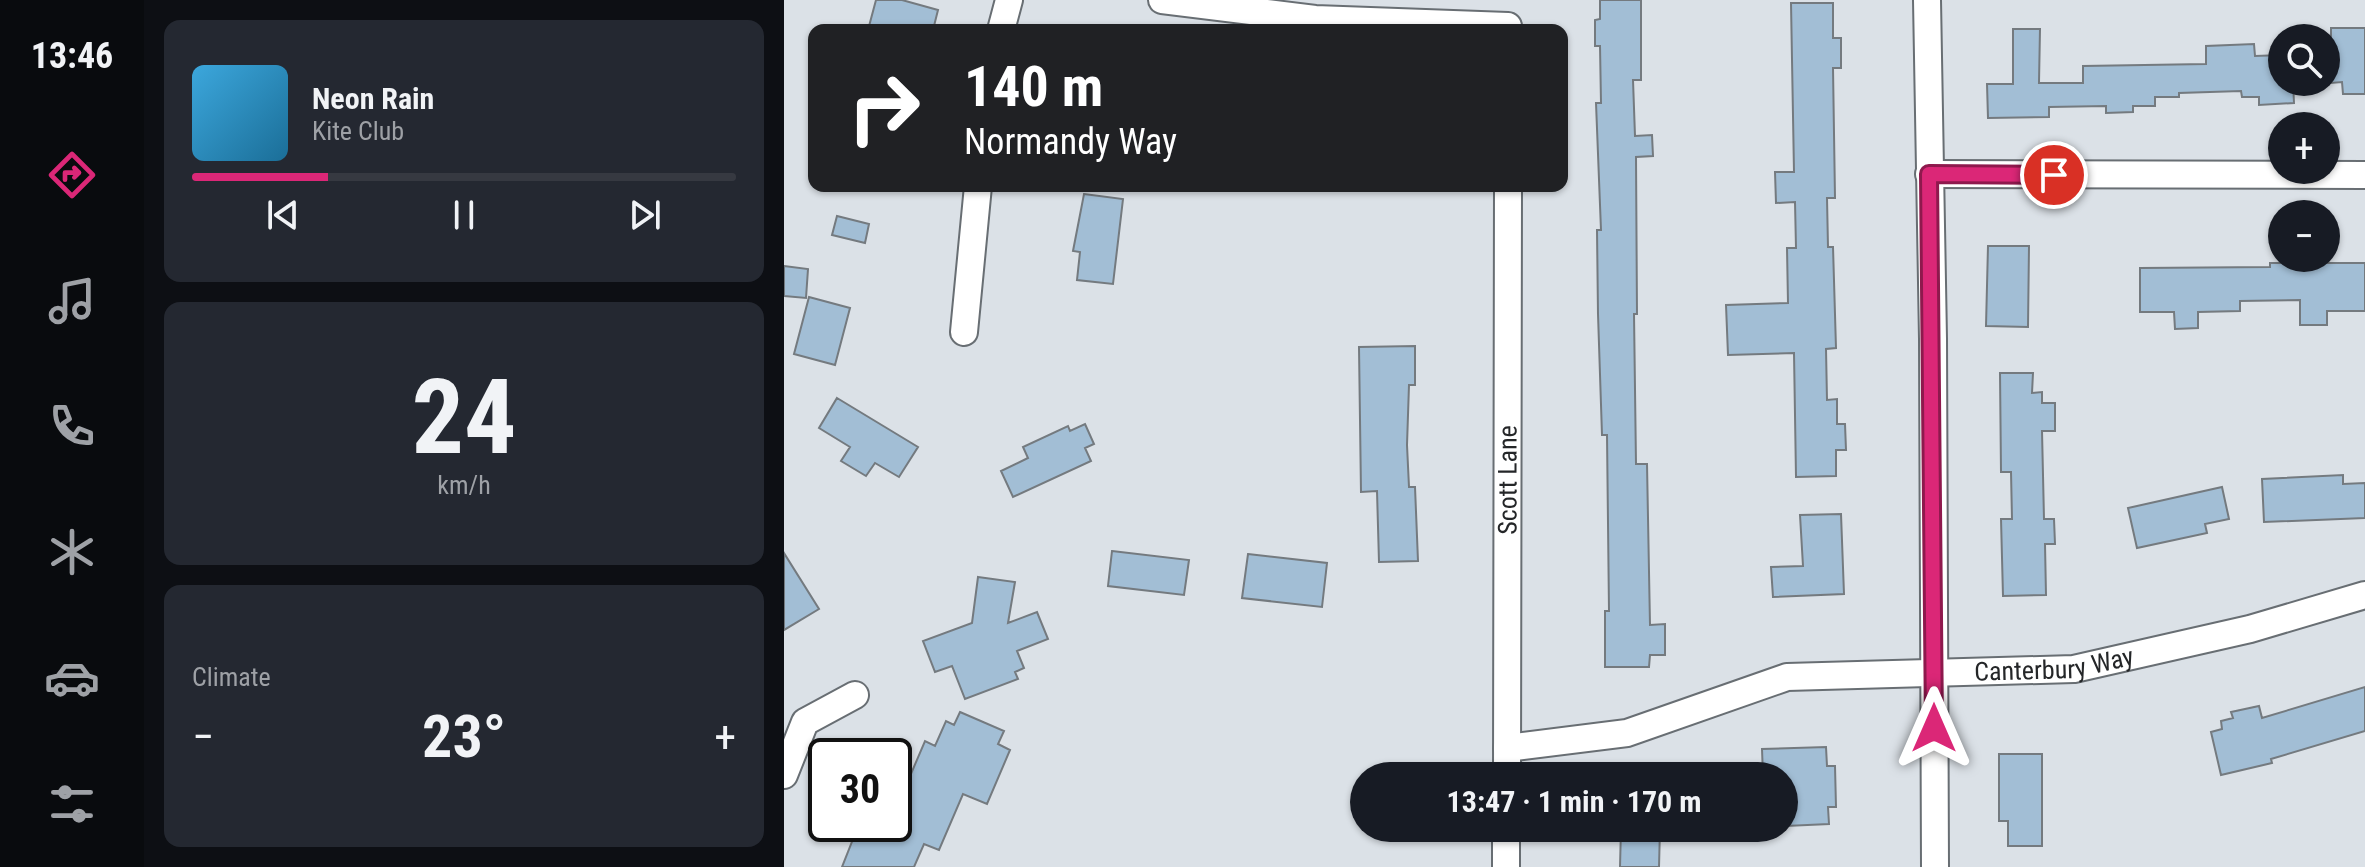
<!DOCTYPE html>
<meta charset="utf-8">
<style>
body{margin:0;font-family:"Roboto Condensed",sans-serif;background:#242831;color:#f1f3f6;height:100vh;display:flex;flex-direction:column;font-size:30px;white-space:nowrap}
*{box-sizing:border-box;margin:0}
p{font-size:26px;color:#9ea1a6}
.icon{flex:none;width:44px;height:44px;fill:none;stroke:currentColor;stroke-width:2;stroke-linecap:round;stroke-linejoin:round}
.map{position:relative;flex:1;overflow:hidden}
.panel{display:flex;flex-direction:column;gap:20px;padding:20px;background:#0d0f14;width:640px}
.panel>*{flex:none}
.banner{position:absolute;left:24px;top:24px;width:760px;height:168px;border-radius:16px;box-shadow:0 2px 6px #0004;background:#202124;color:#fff;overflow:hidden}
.controls{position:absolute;left:1484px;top:24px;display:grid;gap:16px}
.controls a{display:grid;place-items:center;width:72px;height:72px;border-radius:50%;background:#171b24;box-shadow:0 2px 6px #0004;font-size:40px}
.speed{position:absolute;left:24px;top:738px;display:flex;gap:16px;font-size:40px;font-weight:700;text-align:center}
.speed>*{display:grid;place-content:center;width:104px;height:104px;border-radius:50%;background:#171b24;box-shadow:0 2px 6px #0004;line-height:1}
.speed .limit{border:4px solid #111;border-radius:12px;background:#fff;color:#111}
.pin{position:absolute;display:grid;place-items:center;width:68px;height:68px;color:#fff;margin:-34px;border:4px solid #fff;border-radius:50%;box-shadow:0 2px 8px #0007}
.me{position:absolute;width:88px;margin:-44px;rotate:0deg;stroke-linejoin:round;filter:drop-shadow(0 0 6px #0008)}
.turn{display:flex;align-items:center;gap:28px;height:168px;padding:0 24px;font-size:36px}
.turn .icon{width:104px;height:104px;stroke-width:2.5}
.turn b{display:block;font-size:56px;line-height:68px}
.big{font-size:60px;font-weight:700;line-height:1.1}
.panel .tile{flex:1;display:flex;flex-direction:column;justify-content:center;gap:12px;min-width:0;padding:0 28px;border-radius:16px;background:#242831}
.panel .dial{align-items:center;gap:0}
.dial b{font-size:104px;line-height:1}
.song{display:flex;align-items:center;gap:24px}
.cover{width:96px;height:96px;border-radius:12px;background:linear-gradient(135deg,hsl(200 70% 55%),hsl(200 70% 35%))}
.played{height:8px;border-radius:4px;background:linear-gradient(90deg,#db2777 25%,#363941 25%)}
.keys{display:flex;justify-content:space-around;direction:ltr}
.heat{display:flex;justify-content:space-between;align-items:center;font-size:44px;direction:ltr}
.trip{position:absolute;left:566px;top:762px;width:448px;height:80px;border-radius:40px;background:#171b24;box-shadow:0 2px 6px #0004;font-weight:700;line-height:80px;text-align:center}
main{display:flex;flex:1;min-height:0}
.dock{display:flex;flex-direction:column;width:144px;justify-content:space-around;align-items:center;background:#090b0e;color:#9ea1a6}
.dock .icon{width:56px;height:56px}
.dock .selected{color:#db2777}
.dock b{font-size:36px;color:#f1f3f6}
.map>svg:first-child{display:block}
.building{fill:#a2bed5;stroke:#747a7f;stroke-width:2}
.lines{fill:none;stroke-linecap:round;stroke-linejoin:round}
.street-casing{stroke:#686e73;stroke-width:30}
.street{stroke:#fff;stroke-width:26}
.route-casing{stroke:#8e194d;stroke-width:20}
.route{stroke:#db2777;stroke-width:14}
.labels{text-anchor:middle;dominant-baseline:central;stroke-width:7;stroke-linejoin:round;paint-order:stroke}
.street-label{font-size:26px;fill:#242628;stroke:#fff}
</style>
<main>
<nav class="dock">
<b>13:46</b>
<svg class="icon selected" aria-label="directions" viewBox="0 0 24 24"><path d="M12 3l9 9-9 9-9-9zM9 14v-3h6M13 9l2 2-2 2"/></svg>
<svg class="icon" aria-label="music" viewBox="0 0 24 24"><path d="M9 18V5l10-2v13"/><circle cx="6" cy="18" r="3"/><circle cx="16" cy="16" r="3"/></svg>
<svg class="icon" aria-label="phone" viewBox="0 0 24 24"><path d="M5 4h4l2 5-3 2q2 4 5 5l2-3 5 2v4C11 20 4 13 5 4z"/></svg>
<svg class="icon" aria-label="climate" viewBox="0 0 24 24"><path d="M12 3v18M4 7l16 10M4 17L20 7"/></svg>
<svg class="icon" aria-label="car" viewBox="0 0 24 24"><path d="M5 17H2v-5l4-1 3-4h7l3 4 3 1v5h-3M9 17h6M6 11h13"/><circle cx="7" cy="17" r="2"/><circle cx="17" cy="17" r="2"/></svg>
<svg class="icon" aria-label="filters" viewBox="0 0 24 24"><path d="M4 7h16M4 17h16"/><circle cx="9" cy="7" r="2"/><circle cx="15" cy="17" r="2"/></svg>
</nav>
<section class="panel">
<div class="tile">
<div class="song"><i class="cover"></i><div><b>Neon Rain</b><p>Kite Club</p></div></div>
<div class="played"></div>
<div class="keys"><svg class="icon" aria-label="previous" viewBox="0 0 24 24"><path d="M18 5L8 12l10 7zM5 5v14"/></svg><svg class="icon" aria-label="pause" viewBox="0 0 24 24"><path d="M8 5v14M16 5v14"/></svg><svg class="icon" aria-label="next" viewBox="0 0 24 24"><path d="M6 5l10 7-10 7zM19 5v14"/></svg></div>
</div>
<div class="tile dial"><b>24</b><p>km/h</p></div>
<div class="tile"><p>Climate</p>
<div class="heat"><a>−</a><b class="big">23°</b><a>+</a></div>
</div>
</section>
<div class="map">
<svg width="1581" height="867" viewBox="0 0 1581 867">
<rect width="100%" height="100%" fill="#dbe1e7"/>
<!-- building -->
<path class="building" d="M 92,0 L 118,0 L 154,10 L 149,30 L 84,30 Z
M 816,0 L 857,0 L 857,80 L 849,80 L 851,136 L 868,135 L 869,156 L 852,157 L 853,314 L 850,314 L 852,464 L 863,464 L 866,625 L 881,624 L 881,655 L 866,655 L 865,667 L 821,667 L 821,611 L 825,611 L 823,435 L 818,435 L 814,314 L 813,230 L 817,230 L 812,103 L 817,103 L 816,46 L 811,46 L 811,20 L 816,19 Z
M 1007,3 L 1049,3 L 1049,38 L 1057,38 L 1057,68 L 1049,68 L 1051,198 L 1043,198 L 1044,247 L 1049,247 L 1052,348 L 1042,349 L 1043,400 L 1053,399 L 1053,424 L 1061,424 L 1062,450 L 1052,450 L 1052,476 L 1012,477 L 1010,353 L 944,355 L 942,305 L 1004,303 L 1003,248 L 1012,248 L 1011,202 L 992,203 L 991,172 L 1010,172 Z
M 1547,28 L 1581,28 L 1581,94 L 1559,94 L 1558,82 L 1547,83 Z
M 1229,29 L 1256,29 L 1255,83 L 1299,83 L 1299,66 L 1422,64 L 1422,46 L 1470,44 L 1471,56 L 1498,55 L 1498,82 L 1509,82 L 1510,103 L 1475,105 L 1475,97 L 1458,97 L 1457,91 L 1395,93 L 1395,97 L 1371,97 L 1371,106 L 1349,106 L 1349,112 L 1322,113 L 1322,106 L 1265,107 L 1265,117 L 1204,118 L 1203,84 L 1229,84 Z
M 300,194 L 339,199 L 329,284 L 293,280 L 296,252 L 289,251 Z
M 53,216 L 85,224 L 81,243 L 48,235 Z
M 1204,246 L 1245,246 L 1244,327 L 1202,326 Z
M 1486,263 L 1581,263 L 1581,311 L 1543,311 L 1543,325 L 1516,325 L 1516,300 L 1456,301 L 1456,311 L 1414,312 L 1414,328 L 1391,329 L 1390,312 L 1356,312 L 1356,268 L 1486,267 Z
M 0,266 L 24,269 L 22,298 L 0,296 Z
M 25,297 L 66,308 L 51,365 L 10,354 Z
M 631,346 L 631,385 L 625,385 L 623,445 L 625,487 L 631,487 L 634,561 L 595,562 L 593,491 L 577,492 L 575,347 Z
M 1216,373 L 1249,373 L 1248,393 L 1258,392 L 1258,403 L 1271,403 L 1271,431 L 1258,431 L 1260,519 L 1270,519 L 1271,544 L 1261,544 L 1262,595 L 1219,596 L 1217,519 L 1228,519 L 1227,472 L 1217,472 Z
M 53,398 L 134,447 L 115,477 L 91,463 L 82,476 L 57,461 L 66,447 L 35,428 Z
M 301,424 L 310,444 L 301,448 L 307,461 L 229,497 L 217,471 L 244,458 L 239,447 L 284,426 L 286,431 Z
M 1559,475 L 1559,484 L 1581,483 L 1581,518 L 1480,522 L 1478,479 Z
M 1438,487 L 1445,519 L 1421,524 L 1423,533 L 1353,548 L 1344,508 Z
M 1057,514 L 1060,594 L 989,597 L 987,567 L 1019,566 L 1016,515 Z
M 328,551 L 405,560 L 400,595 L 324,586 Z
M 0,553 L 35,609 L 0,630 Z
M 464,554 L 543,563 L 538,607 L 458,598 Z
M 194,577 L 231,582 L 224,623 L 253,612 L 264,639 L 233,651 L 240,668 L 231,672 L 234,679 L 181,699 L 168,666 L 151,672 L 139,641 L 188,623 Z
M 1581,687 L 1581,731 L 1487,759 L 1488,763 L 1437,775 L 1427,732 L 1438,729 L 1437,721 L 1449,718 L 1447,712 L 1475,706 L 1478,718 Z
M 176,712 L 220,731 L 214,744 L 226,750 L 203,804 L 179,794 L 155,850 L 140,844 L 130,867 L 58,867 L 75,824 L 110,824 L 110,800 L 115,802 L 141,741 L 151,746 L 162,721 L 170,725 Z
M 1042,747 L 1043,766 L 1051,766 L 1052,807 L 1044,807 L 1045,824 L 1002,826 L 1000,776 L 979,776 L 978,749 Z
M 1215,754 L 1258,754 L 1258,846 L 1224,846 L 1224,821 L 1215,821 Z
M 837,828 L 876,828 L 875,867 L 836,867 Z"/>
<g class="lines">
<defs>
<g id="street">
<path d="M 378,0 L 531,19 L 724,26"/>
<path d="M 1143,0 L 1149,339 L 1151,867"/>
<path d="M 217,30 L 225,0"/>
<path d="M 1145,174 L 1581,175"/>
<path d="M 180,332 L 194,186"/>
<path id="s1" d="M 723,748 L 843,733 L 1003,677 L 1290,669 L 1466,629 L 1581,595"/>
<path d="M 0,775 L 21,722 L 71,695"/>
<path id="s2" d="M 723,776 L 724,186"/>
<path d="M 722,867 L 722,828"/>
</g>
</defs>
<!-- street casing -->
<use href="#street" class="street-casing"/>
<!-- street -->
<use href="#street" class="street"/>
</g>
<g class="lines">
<defs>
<path id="route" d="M 1150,728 L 1145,174 L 1270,175"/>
</defs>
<!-- route casing -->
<use href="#route" class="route-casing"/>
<!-- route -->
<use href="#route" class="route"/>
</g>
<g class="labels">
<!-- street labels -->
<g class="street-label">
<text stroke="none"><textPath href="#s2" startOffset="296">Scott Lane</textPath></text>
<text stroke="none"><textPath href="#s1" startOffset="558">Canterbury Way</textPath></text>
</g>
</g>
</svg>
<div class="controls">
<a><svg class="icon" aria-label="search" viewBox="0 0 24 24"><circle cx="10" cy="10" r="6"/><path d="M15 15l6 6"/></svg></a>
<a>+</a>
<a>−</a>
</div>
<div class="speed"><div class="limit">30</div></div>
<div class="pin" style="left:1270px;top:175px;background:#d93025"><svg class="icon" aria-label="arrive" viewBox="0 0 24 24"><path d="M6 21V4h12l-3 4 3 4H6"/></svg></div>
<svg class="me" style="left:1150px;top:728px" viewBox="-20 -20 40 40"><path d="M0-17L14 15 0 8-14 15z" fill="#db2777" stroke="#fff" stroke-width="4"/></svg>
<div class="trip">13:47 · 1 min · 170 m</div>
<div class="banner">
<div class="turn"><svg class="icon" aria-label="right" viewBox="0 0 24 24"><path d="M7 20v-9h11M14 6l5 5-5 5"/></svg><div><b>140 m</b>Normandy Way</div></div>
</div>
</div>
</main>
